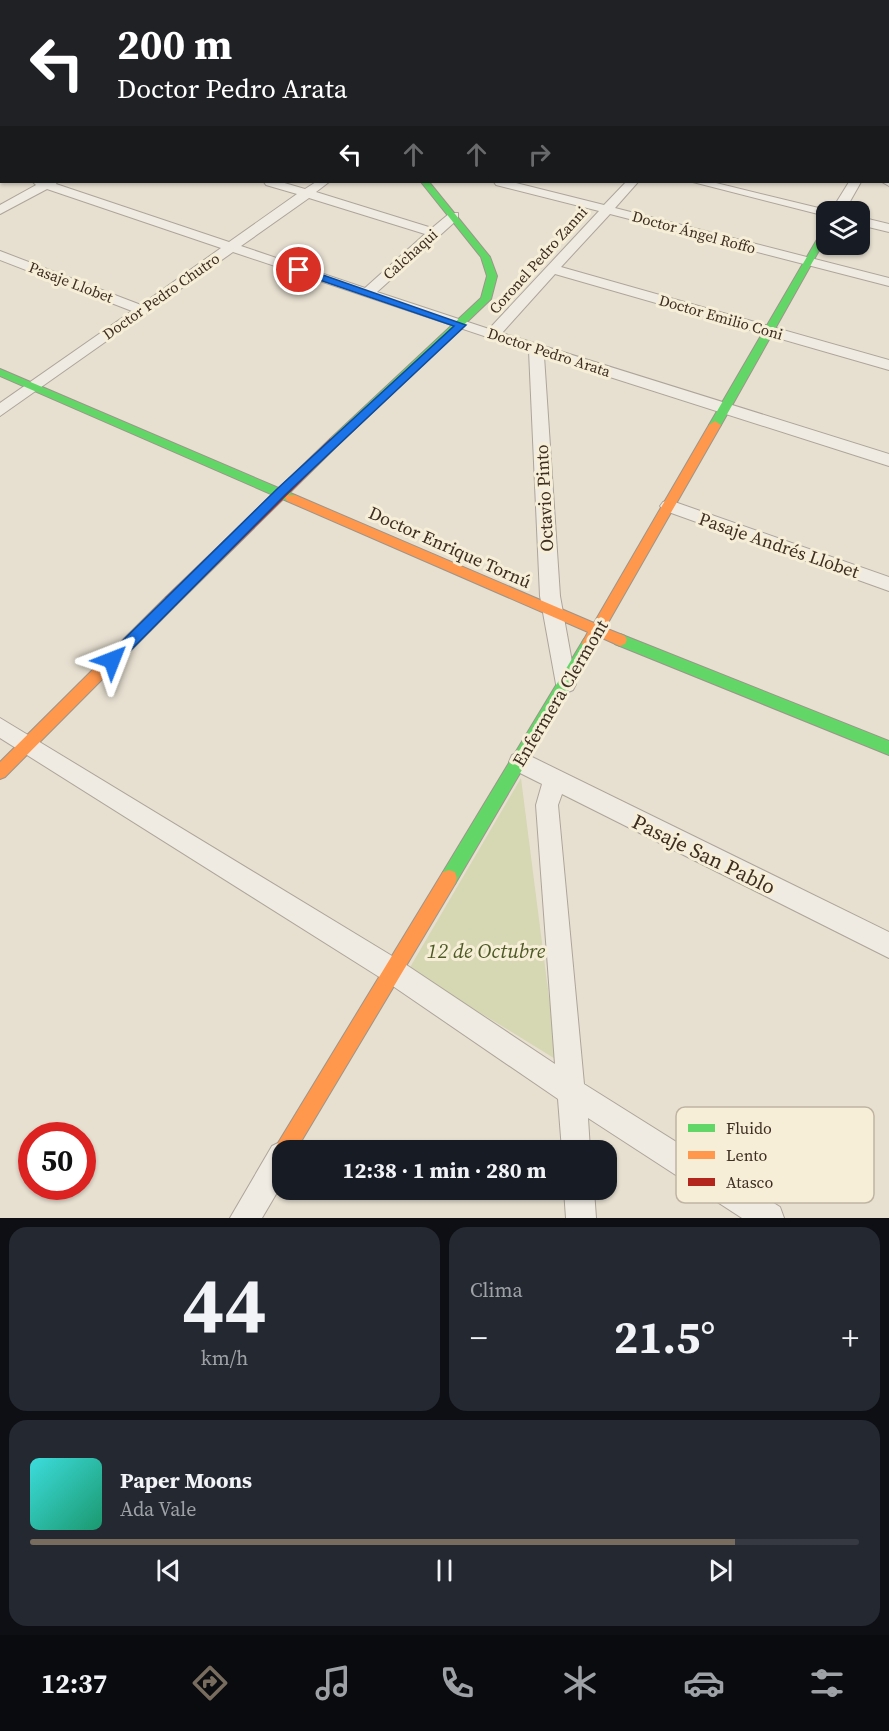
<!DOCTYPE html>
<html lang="es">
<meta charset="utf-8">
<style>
body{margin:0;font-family:"Source Serif 4",serif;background:#242831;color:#f1f3f6;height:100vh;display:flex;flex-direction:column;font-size:22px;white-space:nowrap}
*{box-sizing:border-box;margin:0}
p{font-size:20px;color:#9ea1a6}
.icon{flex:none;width:33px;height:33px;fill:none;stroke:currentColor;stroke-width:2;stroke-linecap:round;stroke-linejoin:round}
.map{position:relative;height:1218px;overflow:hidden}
.sheet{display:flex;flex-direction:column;gap:9px;padding:9px;background:#0d0f14;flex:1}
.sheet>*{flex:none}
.top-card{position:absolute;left:0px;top:0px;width:890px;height:183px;box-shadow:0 2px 4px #0004;background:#202124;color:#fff;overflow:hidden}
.buttons{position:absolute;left:816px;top:201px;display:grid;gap:12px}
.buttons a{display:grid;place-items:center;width:54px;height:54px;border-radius:12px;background:#171b24;box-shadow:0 2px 4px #0004;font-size:30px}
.speed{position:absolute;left:18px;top:1122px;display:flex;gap:12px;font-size:30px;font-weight:700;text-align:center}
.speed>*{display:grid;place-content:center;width:78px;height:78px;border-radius:50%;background:#171b24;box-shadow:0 2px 4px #0004;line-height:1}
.speed .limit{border:9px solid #d22;background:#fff;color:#111}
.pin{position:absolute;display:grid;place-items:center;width:51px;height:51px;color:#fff;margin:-26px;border:3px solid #fff;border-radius:50%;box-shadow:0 2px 6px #0007}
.me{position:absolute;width:66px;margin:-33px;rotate:45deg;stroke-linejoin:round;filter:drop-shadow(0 0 4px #0008)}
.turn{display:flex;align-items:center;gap:21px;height:126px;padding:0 18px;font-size:27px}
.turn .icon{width:78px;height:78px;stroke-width:2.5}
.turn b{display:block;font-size:42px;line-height:51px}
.lanes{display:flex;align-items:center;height:57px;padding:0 18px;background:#0003;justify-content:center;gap:30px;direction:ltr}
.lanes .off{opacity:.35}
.big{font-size:45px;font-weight:700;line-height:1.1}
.sheet .widget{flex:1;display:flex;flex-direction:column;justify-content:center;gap:9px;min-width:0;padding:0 21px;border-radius:18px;background:#242831}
.sheet .dial{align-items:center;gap:0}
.dial b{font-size:78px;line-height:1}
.song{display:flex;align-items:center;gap:18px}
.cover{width:72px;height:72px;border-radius:9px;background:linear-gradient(135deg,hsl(180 70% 55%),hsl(160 70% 35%))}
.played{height:6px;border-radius:3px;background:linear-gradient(90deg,#786c5e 85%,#363941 85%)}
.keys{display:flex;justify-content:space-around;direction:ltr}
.heat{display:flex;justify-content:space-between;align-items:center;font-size:33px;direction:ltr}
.sheet .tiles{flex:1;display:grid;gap:9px;grid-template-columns:1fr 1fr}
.widget:last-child{grid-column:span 2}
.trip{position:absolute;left:272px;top:1140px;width:345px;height:60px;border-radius:18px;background:#171b24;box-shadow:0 2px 4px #0004;font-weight:700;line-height:60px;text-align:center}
.tab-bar{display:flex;height:96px;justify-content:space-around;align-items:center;background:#090b0e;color:#9ea1a6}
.tab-bar .icon{width:42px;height:42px}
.tab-bar .on{color:#786c5e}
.tab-bar b{font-size:27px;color:#f1f3f6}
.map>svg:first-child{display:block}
.green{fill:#d6d7b3}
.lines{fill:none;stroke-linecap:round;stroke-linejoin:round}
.street-casing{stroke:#ada599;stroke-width:2}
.fast-casing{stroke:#9c958a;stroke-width:2}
.slow-casing{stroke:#9c958a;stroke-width:2}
.jam-casing{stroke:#9c958a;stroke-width:2}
.street{fill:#efebe3;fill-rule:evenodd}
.fast{fill:#63d668;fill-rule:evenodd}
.slow{fill:#ff974d;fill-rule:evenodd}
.jam{fill:#b3261e;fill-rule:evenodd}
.route{fill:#1a73e8;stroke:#114b97;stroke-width:1.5}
.labels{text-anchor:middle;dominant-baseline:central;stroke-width:6;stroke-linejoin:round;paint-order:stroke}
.far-street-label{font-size:15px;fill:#3d2e20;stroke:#f7eed8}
.street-label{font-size:18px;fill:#3d2e20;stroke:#f7eed8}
.near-street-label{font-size:21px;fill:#3d2e20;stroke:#f7eed8}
.near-park-label{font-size:21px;font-style:italic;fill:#4d5a26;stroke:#f7eed8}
.key{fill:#f7eed8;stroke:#bfb4a1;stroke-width:1.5}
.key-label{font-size:16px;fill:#3d2e20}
</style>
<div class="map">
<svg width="889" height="1218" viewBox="0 0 889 1218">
<rect width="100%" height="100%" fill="#e7e0d1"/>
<!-- green -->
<path class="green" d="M 521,778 L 557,1060 L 409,969 Z"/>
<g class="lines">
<defs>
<path id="street" d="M 171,0 L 182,0 L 170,2 Z
M 194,0 L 208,0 L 209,2 L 195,2 Z
M 308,0 L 318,0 L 307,2 Z
M 430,0 L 440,0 L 429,2 Z
M 551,0 L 560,0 L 550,2 Z
M 663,0 L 678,0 L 679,2 L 664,2 Z
M 794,0 L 802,0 L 793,2 Z
M 0,5 L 2,5 L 2,11 L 0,11 Z
M 888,37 L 889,37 L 889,44 L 888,44 Z
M 0,44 L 2,44 L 2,50 L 0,50 Z
M 888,68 L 889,68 L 889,74 L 888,74 Z
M 0,77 L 2,77 L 0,84 Z
M 0,97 L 2,97 L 2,103 L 0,103 Z
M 888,100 L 889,100 L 889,106 L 888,106 Z
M 889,119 L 889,126 L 888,126 L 888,119 Z
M 0,164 L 2,165 L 2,172 L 0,172 Z
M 888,177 L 889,178 L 889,186 L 882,182 L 888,182 Z
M 33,182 L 57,182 L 56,184 L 229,242 L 297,194 L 266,185 L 264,182 L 281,182 L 305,189 L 316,182 L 329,182 L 316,192 L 432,228 L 450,213 L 458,213 L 458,219 L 377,292 L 489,329 L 599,211 L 496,185 L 494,182 L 512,182 L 604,205 L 626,182 L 638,182 L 615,208 L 889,278 L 889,286 L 610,214 L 561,267 L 889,360 L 889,370 L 555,274 L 502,333 L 889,454 L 889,466 L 544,356 L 560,596 L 576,684 L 573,690 L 566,693 L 559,690 L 556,684 L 540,596 L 529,351 L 233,252 L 0,416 L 0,403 L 132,311 L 0,260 L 0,251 L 141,305 L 221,248 L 47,189 L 0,214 L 0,205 L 36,185 ZM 309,198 L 425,234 L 365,288 L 241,246 Z
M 693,182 L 712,182 L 831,211 L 849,182 L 861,182 L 844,212 L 826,212 L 826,216 Z
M 860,217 L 889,224 L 889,232 L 860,225 Z
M 669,500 L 889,577 L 889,591 L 663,510 L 660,506 L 663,502 Z
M 0,718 L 402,962 L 555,1064 L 536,805 L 542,784 L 512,769 L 509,762 L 512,755 L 520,752 L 528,755 L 889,932 L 889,958 L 562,794 L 558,805 L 584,1084 L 780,1207 L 784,1218 L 742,1218 L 588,1118 L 590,1150 L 562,1150 L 558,1099 L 384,980 L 0,738 Z
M 282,1141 L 292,1146 L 294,1150 L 282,1150 L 282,1184 L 262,1218 L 230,1218 L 272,1146 Z
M 564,1190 L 594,1190 L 596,1218 L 566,1218 Z"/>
<path id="fast" d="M 273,0 L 279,0 L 281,2 L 274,2 Z
M 888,136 L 889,136 L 889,141 L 888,141 Z
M 421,182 L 429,182 L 490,257 L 497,276 L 491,299 L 338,445 L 330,445 L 330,439 L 481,298 L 487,276 L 481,257 Z
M 826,228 L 826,238 L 721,425 L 715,429 L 711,428 L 709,425 L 822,231 Z
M 0,369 L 295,495 L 297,498 L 295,501 L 287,501 L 0,376 Z
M 620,634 L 889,741 L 889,755 L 615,644 L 613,640 L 615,636 Z
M 589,637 L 594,639 L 596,643 L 594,647 L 455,884 L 449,886 L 443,884 L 441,878 L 443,872 L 584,639 Z"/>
<path id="slow" d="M 715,421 L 721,425 L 605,628 L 625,636 L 627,640 L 625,644 L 620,646 L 600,637 L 594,647 L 584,647 L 582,643 L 588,632 L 287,501 L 285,498 L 287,495 L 295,495 L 594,623 L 709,425 Z
M 171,596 L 176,597 L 178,601 L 176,605 L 5,777 L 0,779 L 0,762 L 166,597 Z
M 449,870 L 455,872 L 457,878 L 455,884 L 296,1150 L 282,1150 L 282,1159 L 278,1157 L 275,1150 L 278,1143 L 443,872 Z"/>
<path id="jam" d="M 334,438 L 340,442 L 338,445 L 176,605 L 166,605 L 164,601 L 166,597 L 330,439 Z"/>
</defs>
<!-- street casing -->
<use href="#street" class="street-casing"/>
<!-- fast casing -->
<use href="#fast" class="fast-casing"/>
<!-- slow casing -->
<use href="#slow" class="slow-casing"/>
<!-- jam casing -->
<use href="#jam" class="jam-casing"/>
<!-- street -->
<use href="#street" class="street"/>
<!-- fast -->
<use href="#fast" class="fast"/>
<!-- slow -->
<use href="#slow" class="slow"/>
<!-- jam -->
<use href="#jam" class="jam"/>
</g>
<!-- route -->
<path class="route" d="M 296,268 L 303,268 L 466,325 L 285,495 L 117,664 L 107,664 L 107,656 L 277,489 L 454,326 L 296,272 Z"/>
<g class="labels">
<!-- far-street labels -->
<g class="far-street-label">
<text transform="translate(694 232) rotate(15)">Doctor Ángel Roffo</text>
<text transform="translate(410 254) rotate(-42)">Calchaqui</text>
<text transform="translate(538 260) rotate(-48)">Coronel Pedro Zanni</text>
<text transform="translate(71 282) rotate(21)">Pasaje Llobet</text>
<text transform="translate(161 296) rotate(-35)">Doctor Pedro Chutro</text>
<text transform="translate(721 317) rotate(16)">Doctor Emilio Coni</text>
<text transform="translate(549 352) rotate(18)">Doctor Pedro Arata</text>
</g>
<!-- street labels -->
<g class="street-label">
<text transform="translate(544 498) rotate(-93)">Octavio Pinto</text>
<text transform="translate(779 545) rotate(19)">Pasaje Andrés Llobet</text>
<text transform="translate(450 547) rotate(24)">Doctor Enrique Tornú</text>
<text transform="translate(560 693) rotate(-59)">Enfermera Clermont</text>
</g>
<!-- near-street labels -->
<g class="near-street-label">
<text transform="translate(704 854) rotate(26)">Pasaje San Pablo</text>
</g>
<!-- near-park labels -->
<g class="near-park-label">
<text x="486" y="950">12 de Octubre</text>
</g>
</g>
<!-- legend -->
<rect x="676" y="1107" width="198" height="96" rx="9" class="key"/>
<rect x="688" y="1124" width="27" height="8" fill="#63d668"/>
<rect x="688" y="1151" width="27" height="8" fill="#ff974d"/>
<rect x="688" y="1178" width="27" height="8" fill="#b3261e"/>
<g class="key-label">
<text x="726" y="1134">Fluido</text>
<text x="726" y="1161">Lento</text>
<text x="726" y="1188">Atasco</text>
</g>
</svg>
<div class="buttons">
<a><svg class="icon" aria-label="layers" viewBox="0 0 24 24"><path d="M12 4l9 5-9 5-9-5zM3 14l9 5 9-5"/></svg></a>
</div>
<div class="speed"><div class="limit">50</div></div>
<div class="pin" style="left:299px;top:270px;background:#d93025"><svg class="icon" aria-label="arrive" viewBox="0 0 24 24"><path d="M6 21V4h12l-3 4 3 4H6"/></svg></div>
<svg class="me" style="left:112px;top:660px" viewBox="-20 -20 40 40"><path d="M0-17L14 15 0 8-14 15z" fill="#1a73e8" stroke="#fff" stroke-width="4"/></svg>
<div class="trip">12:38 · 1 min · 280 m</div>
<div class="top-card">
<div class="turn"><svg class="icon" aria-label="left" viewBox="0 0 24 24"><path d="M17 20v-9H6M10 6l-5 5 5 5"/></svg><div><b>200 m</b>Doctor Pedro Arata</div></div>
<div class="lanes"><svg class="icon" aria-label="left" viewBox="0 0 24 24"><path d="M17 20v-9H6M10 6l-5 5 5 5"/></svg><svg class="icon off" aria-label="ahead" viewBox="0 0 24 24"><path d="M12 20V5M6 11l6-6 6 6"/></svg><svg class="icon off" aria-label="ahead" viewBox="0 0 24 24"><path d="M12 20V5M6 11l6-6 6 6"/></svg><svg class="icon off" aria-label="right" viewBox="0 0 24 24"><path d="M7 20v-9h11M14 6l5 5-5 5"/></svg></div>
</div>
</div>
<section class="sheet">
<div class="tiles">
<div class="widget dial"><b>44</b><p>km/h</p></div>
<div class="widget"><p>Clima</p>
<div class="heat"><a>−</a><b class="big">21.5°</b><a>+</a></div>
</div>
<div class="widget">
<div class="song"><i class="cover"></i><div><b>Paper Moons</b><p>Ada Vale</p></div></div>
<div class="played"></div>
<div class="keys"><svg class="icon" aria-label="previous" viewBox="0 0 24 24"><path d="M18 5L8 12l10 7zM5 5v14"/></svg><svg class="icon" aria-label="pause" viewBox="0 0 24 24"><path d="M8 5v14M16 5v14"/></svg><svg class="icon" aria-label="next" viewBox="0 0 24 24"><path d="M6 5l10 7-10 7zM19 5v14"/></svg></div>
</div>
</div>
</section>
<nav class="tab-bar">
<b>12:37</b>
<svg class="icon on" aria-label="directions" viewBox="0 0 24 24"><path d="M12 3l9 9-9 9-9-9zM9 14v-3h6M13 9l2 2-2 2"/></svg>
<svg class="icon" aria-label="music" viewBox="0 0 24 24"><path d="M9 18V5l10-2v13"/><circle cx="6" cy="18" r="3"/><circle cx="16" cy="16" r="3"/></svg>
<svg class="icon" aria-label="phone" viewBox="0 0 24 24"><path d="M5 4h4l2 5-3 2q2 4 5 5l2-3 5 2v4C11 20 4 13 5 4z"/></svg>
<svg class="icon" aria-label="climate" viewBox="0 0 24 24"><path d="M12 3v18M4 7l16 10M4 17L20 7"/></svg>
<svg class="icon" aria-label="car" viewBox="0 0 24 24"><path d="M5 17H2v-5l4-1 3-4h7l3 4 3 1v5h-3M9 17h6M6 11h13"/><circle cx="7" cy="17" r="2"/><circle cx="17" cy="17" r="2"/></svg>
<svg class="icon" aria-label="filters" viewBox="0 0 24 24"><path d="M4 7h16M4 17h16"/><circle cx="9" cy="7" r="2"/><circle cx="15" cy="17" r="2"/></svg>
</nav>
